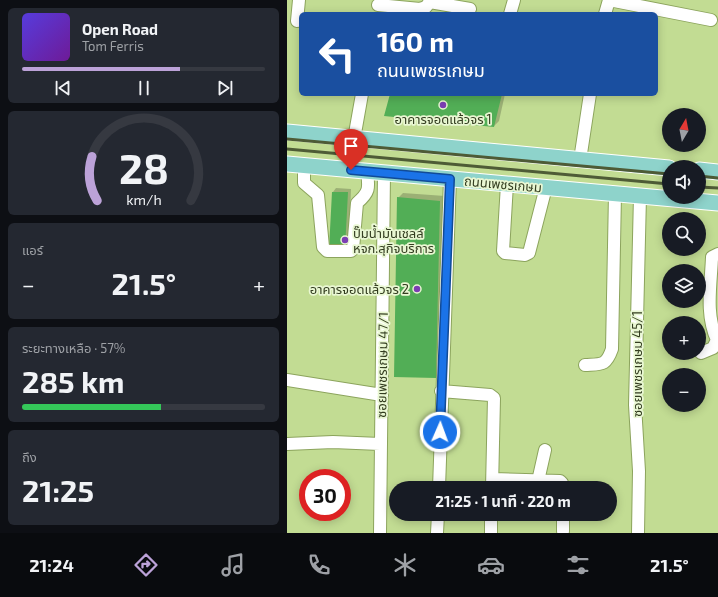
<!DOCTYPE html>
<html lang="th">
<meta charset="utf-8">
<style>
body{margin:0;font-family:"Exo 2","Noto Sans Thai",sans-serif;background:#242831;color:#f1f3f6;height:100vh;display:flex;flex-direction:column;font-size:15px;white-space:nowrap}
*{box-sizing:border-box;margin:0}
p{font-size:13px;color:#9ea1a6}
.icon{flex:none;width:22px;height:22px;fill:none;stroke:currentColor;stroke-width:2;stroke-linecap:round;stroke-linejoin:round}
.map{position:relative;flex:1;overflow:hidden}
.details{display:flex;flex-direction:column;gap:8px;padding:8px;background:#0d0f14;width:287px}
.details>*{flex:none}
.guide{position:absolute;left:12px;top:12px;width:359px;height:84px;border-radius:6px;box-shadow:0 2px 10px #0003;background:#1a4fa0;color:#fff;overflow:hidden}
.needle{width:26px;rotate:10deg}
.fabs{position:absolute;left:375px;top:108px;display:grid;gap:8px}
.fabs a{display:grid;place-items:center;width:44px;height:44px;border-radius:50%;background:#171b24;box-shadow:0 2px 10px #0003;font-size:20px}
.speed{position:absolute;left:12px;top:469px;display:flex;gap:8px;font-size:20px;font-weight:700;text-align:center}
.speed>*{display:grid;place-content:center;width:52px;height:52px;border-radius:50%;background:#171b24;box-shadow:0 2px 10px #0003;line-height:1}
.speed .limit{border:6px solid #d22;background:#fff;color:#111}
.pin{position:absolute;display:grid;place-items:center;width:34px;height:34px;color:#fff;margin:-41px -17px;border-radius:50% 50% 50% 0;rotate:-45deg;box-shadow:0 0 4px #0007}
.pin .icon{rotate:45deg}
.me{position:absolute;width:44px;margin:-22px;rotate:2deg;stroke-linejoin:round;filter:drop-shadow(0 0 3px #0008)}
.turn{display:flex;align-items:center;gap:14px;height:84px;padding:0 12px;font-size:18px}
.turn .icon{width:52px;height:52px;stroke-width:2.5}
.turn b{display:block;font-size:28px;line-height:34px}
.big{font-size:30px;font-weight:700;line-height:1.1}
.details .tile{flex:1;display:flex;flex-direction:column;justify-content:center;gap:6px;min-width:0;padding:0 14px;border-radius:6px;background:#242831}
.details .dial{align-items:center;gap:0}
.dial svg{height:104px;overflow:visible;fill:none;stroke:#363941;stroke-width:7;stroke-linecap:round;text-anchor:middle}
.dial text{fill:#f1f3f6;stroke:none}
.song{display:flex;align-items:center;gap:12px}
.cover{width:48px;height:48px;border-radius:6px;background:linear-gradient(135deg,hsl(250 70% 55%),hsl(280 70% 35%))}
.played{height:4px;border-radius:2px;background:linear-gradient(90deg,#bca2d8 65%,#363941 65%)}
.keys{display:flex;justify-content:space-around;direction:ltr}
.heat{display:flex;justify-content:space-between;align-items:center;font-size:22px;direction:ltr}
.charge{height:6px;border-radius:3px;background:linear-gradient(90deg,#34c759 57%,#363941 0)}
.trip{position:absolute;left:102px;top:481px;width:228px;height:40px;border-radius:20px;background:#171b24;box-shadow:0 2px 10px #0003;font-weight:700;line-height:40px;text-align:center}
.dock{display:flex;height:64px;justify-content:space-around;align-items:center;background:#090b0e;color:#9ea1a6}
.dock .icon{width:28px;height:28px}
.dock .current{color:#bca2d8}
.dock b{font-size:18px;color:#f1f3f6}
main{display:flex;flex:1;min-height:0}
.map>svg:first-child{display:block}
.shadow{fill:#0003}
.building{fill:#52ae56}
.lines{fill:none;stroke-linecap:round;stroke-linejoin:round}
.minor-casing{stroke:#8ca45d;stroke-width:14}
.major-casing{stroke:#fff;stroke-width:17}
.minor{stroke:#fff;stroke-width:12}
.major{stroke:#8ed3cb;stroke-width:15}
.rail{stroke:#4e5b36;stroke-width:3}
.route-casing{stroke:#114b97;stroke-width:10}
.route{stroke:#1a73e8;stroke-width:7}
.poi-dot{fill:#7b3eb3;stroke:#e9f7d3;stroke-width:1.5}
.labels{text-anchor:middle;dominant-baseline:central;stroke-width:3.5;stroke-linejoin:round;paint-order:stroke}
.poi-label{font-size:13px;fill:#333d20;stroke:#e9f7d3}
.street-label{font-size:13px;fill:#333d20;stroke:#e9f7d3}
</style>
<main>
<section class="details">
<div class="tile">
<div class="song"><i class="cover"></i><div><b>Open Road</b><p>Tom Ferris</p></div></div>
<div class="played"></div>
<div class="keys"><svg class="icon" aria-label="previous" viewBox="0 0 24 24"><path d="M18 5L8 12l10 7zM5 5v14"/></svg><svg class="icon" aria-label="pause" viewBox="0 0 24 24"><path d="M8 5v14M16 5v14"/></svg><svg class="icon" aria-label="next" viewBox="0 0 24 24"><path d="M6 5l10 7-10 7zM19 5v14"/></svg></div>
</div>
<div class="tile dial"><svg viewBox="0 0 100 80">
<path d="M14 69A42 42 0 1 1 86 69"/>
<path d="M14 69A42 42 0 0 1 10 35" stroke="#bca2d8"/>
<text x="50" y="56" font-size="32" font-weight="700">28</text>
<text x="50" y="72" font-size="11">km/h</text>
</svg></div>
<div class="tile"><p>แอร์</p>
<div class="heat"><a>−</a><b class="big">21.5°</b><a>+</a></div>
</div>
<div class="tile"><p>ระยะทางเหลือ · 57%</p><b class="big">285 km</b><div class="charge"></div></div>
<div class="tile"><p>ถึง</p><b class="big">21:25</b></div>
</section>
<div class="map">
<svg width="431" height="533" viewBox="0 0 431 533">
<rect width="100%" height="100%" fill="#c2dc93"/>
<!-- shadow -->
<path class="shadow" d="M 104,94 L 218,94 L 212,121 L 207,126 Z
M 49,188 L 64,189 L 62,244 L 58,248 L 46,192 Z
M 116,193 L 158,196 L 154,372 L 149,377 L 111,198 Z"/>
<!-- building -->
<path class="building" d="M 103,94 L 215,94 L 207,127 L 97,116 Z
M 45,192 L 61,192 L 58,249 L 42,249 Z
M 110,197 L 153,201 L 149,378 L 107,377 Z"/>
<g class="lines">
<defs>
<path id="minor" d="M 322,0 L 424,20
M 143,2 L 183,9
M 91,5 L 133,9 L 139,7 L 144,0
M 223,14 L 227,0
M 318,14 L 322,0
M 10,21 L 12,0
M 67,139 L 75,94
M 293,160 L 303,94
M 17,165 L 17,183 L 31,195 L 36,247 L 40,251 L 64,251 L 66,249 L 70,203 C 83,192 82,188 80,171
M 220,184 L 216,251 L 218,253 L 238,255 L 242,253 L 259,187
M 414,353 L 426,348 L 430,340 C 418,314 424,285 425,257 L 431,254
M 298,365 C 315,364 319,366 325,349 L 328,194
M 0,380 L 95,395
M 154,391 L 203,395 L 207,398 L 205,488
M 0,444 L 46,442 L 93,444
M 206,479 L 273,481 L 275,483 L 277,488
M 251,481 L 258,450
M 152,488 L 163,179
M 276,531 L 276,514
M 93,533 L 97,173
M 150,533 L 151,514
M 204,533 L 204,514
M 351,533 L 352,471 L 348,405 L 353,196"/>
<path id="major" d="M 0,132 L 382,168
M 0,164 L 431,203
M 412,170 L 431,172"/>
</defs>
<!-- minor casing -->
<use href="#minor" class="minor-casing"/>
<!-- major casing -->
<use href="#major" class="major-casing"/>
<!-- minor -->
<use href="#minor" class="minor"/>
<!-- major -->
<use href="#major" class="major"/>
<!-- rail -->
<path class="rail" d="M 0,139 L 382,174
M 0,149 L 382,184
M 412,176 L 431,178
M 412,187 L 431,188"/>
</g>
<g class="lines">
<defs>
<path id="route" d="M 64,170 L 163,179 L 153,432"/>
</defs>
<!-- route casing -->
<use href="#route" class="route-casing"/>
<!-- route -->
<use href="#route" class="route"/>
</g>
<!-- markers -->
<g class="poi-dot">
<circle cx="156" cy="105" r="4"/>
<circle cx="58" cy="240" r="4"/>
<circle cx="130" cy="289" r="4"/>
</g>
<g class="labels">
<!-- poi labels -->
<g class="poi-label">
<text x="156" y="119">อาคารจอดแล้วจร 1</text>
<text x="66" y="233" text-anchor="start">ปั๊มน้ำมันเชลล์<tspan x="66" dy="15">หจก.สุกิจบริการ</tspan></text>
<text x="122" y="289" text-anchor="end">อาคารจอดแล้วจร 2</text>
</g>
<!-- street labels -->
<g class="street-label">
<text transform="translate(216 184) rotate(5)">ถนนเพชรเกษม</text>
<text transform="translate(350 364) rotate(-90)">ซอยเพชรเกษม 45/1</text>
<text transform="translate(95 365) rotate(-89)">ซอยเพชรเกษม 47/1</text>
</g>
</g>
</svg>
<div class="fabs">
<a><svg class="needle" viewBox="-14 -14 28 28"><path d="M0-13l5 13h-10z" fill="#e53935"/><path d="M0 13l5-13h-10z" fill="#9ea1a6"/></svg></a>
<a><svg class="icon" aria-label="sound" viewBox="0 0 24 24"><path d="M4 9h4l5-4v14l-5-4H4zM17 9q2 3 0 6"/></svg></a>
<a><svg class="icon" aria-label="search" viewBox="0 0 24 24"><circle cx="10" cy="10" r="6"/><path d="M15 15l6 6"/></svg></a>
<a><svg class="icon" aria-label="layers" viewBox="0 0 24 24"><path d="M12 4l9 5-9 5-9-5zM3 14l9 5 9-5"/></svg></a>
<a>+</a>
<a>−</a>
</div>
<div class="speed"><div class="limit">30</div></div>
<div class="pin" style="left:64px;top:170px;background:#d93025"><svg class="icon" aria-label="arrive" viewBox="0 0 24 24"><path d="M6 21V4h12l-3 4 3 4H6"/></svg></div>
<svg class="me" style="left:153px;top:432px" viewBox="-20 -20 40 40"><circle r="17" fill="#1a73e8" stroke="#fff" stroke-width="3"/><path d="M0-11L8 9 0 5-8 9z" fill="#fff"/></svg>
<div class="trip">21:25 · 1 นาที · 220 m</div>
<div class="guide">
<div class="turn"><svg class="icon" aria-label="left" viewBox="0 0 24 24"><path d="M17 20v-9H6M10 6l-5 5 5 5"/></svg><div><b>160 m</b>ถนนเพชรเกษม</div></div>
</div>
</div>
</main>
<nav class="dock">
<b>21:24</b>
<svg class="icon current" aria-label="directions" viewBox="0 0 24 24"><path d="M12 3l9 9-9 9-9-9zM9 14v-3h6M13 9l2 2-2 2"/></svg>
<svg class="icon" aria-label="music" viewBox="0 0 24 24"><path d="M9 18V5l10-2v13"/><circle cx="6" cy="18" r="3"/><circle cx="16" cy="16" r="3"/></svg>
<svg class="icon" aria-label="phone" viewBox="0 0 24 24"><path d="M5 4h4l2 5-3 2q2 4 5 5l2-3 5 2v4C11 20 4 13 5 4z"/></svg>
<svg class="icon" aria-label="climate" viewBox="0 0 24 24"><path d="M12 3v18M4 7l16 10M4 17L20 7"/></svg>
<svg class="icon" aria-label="car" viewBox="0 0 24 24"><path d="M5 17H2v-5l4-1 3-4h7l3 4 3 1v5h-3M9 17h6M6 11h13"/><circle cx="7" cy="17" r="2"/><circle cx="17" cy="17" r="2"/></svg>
<svg class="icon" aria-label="filters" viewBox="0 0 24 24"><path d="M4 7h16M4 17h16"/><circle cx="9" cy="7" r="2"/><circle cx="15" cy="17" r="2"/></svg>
<b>21.5°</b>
</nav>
